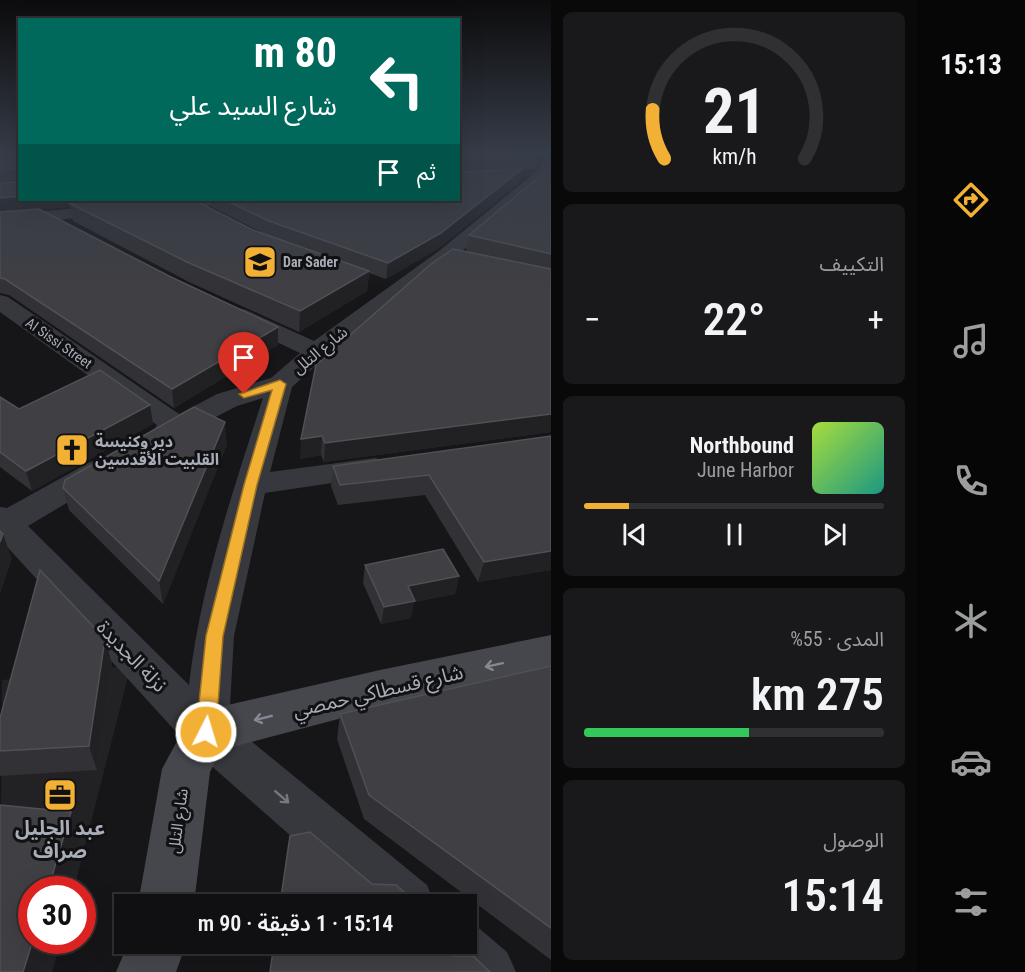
<!DOCTYPE html>
<html lang="ar">
<meta charset="utf-8">
<style>
body{margin:0;font-family:"Roboto Condensed","Noto Sans Arabic",sans-serif;background:#19191b;color:#f1f3f6;direction:rtl;height:100vh;display:flex;flex-direction:column;font-size:22px;white-space:nowrap}
*{box-sizing:border-box;margin:0}
p{font-size:20px;color:#9c9d9f}
.icon{flex:none;width:33px;height:33px;fill:none;stroke:currentColor;stroke-width:2;stroke-linecap:round;stroke-linejoin:round}
.map{position:relative;flex:1;overflow:hidden;direction:ltr}
.details{display:flex;flex-direction:column;gap:12px;padding:12px;background:#09090a;width:366px}
.details>*{flex:none}
.top-card{position:absolute;left:18px;top:18px;width:442px;height:183px;border-radius:0px;box-shadow:0 6px 24px #0002,0 0 0 2px #303032;direction:rtl;background:#00695c;color:#fff;overflow:hidden}
.speed{position:absolute;left:18px;top:876px;display:flex;gap:12px;font-size:30px;font-weight:700;text-align:center}
.speed>*{display:grid;place-content:center;width:78px;height:78px;border-radius:50%;background:#101012;box-shadow:0 6px 24px #0002,0 0 0 2px #303032;line-height:1}
.speed .limit{border:9px solid #d22;background:#fff;color:#111}
.pin{position:absolute;display:grid;place-items:center;width:51px;height:51px;color:#fff;margin:-62px -26px;border-radius:50% 50% 50% 0;rotate:-45deg;box-shadow:0 0 6px #0007}
.pin .icon{rotate:45deg}
.me{position:absolute;width:66px;margin:-33px;rotate:5deg;stroke-linejoin:round;filter:drop-shadow(0 0 4px #0008)}
.turn{display:flex;align-items:center;gap:21px;height:126px;padding:0 24px;font-size:27px}
.turn .icon{width:78px;height:78px;stroke-width:2.5}
.turn b{display:block;font-size:42px;line-height:51px}
.then{display:flex;align-items:center;height:57px;padding:0 24px;background:#0003;gap:12px;font-size:22px}
.big{font-size:45px;font-weight:600;line-height:1.1}
.details .card{flex:1;display:flex;flex-direction:column;justify-content:center;gap:9px;min-width:0;padding:0 21px;border-radius:9px;background:#19191b}
.details .dial{align-items:center;gap:0}
.dial svg{height:156px;overflow:visible;fill:none;stroke:#303032;stroke-width:7;stroke-linecap:round;text-anchor:middle}
.dial text{fill:#f1f3f6;stroke:none}
.song{display:flex;align-items:center;gap:18px}
.cover{width:72px;height:72px;border-radius:9px;background:linear-gradient(135deg,hsl(80 70% 55%),hsl(170 70% 35%))}
.played{height:6px;border-radius:3px;background:linear-gradient(90deg,#f2b134 15%,#303032 15%)}
.keys{display:flex;justify-content:space-around;direction:ltr}
.heat{display:flex;justify-content:space-between;align-items:center;font-size:33px;direction:ltr}
.charge{height:9px;border-radius:4px;background:linear-gradient(90deg,#34c759 55%,#303032 0)}
.trip{position:absolute;left:114px;top:894px;width:363px;height:60px;border-radius:0px;background:#101012;box-shadow:0 6px 24px #0002,0 0 0 2px #303032;font-weight:600;line-height:60px;text-align:center;direction:rtl}
main{display:flex;flex:1;min-height:0}
.tab-bar{display:flex;flex-direction:column;width:108px;justify-content:space-around;align-items:center;background:#060607;color:#9c9d9f}
.tab-bar .icon{width:42px;height:42px}
.tab-bar .active{color:#f2b134}
.tab-bar b{font-size:27px;color:#f1f3f6}
.map>svg:first-child{display:block}
.built{fill:#222225}
.lines{fill:none;stroke-linecap:round;stroke-linejoin:round}
.street{fill:#37383d;fill-rule:evenodd}
.secondary{fill:#45474d;fill-rule:evenodd}
.wall{fill:#323236}
.shaded-wall{fill:#212124}
.building{fill:#3f3f44;stroke:#4f5156;stroke-width:1.5}
.oneway{stroke:#858993}
.oneway2{stroke:#757881}
.route{fill:#f2b134;stroke:#9d7322;stroke-width:1.5}
.labels{text-anchor:middle;dominant-baseline:central;stroke-width:6;stroke-linejoin:round;paint-order:stroke}
.far-poi-label{font-size:14px;font-weight:bold;fill:#a8adb8;stroke:#111113;text-anchor:start}
.far-street-label{font-size:14px;fill:#a8adb8;stroke:#111113}
.street-label{font-size:16px;fill:#a8adb8;stroke:#111113}
.poi-label{font-size:16px;font-weight:bold;fill:#a8adb8;stroke:#111113;text-anchor:start}
.near-street-label{font-size:20px;fill:#a8adb8;stroke:#111113}
.near-poi-label{font-size:20px;font-weight:bold;fill:#a8adb8;stroke:#111113}
</style>
<main>
<nav class="tab-bar">
<b>15:13</b>
<svg class="icon active" aria-label="directions" viewBox="0 0 24 24"><path d="M12 3l9 9-9 9-9-9zM9 14v-3h6M13 9l2 2-2 2"/></svg>
<svg class="icon" aria-label="music" viewBox="0 0 24 24"><path d="M9 18V5l10-2v13"/><circle cx="6" cy="18" r="3"/><circle cx="16" cy="16" r="3"/></svg>
<svg class="icon" aria-label="phone" viewBox="0 0 24 24"><path d="M5 4h4l2 5-3 2q2 4 5 5l2-3 5 2v4C11 20 4 13 5 4z"/></svg>
<svg class="icon" aria-label="climate" viewBox="0 0 24 24"><path d="M12 3v18M4 7l16 10M4 17L20 7"/></svg>
<svg class="icon" aria-label="car" viewBox="0 0 24 24"><path d="M5 17H2v-5l4-1 3-4h7l3 4 3 1v5h-3M9 17h6M6 11h13"/><circle cx="7" cy="17" r="2"/><circle cx="17" cy="17" r="2"/></svg>
<svg class="icon" aria-label="filters" viewBox="0 0 24 24"><path d="M4 7h16M4 17h16"/><circle cx="9" cy="7" r="2"/><circle cx="15" cy="17" r="2"/></svg>
</nav>
<section class="details">
<div class="card dial"><svg viewBox="0 0 100 80">
<path d="M14 69A42 42 0 1 1 86 69"/>
<path d="M14 69A42 42 0 0 1 8 44" stroke="#f2b134"/>
<text x="50" y="56" font-size="32" font-weight="700">21</text>
<text x="50" y="72" font-size="11">km/h</text>
</svg></div>
<div class="card"><p>التكييف</p>
<div class="heat"><a>−</a><b class="big">22°</b><a>+</a></div>
</div>
<div class="card">
<div class="song"><i class="cover"></i><div><b>Northbound</b><p>June Harbor</p></div></div>
<div class="played"></div>
<div class="keys"><svg class="icon" aria-label="previous" viewBox="0 0 24 24"><path d="M18 5L8 12l10 7zM5 5v14"/></svg><svg class="icon" aria-label="pause" viewBox="0 0 24 24"><path d="M8 5v14M16 5v14"/></svg><svg class="icon" aria-label="next" viewBox="0 0 24 24"><path d="M6 5l10 7-10 7zM19 5v14"/></svg></div>
</div>
<div class="card"><p>المدى · 55%</p><b class="big">275 km</b><div class="charge"></div></div>
<div class="card"><p>الوصول</p><b class="big">15:14</b></div>
</section>
<div class="map">
<svg width="551" height="972" viewBox="0 0 551 972">
<rect width="100%" height="100%" fill="#161618"/>
<!-- built -->
<path class="built" d="M 131,665 L 74,889 L 32,890 L 32,940 L 61,941 L 52,972 L 0,972 L 2,680 Z"/>
<g class="lines">
<!-- street -->
<path class="street" d="M 551,156 L 551,172 L 547,178 L 453,259 L 333,350 L 292,387 L 270,472 L 375,458 L 386,461 L 390,468 L 386,475 L 265,493 L 234,636 L 229,723 L 427,885 L 435,904 L 368,904 L 190,747 L 0,539 L 0,507 L 7,508 L 90,462 L 101,459 L 112,462 L 116,469 L 112,476 L 28,526 L 189,685 C 200,587 233,491 263,398 L 237,406 L 177,437 L 167,440 L 157,437 L 153,431 L 157,425 L 0,312 L 0,295 L 8,297 L 179,414 L 217,394 L 271,378 L 300,353 L 230,320 L 227,315 L 230,310 L 238,308 L 246,310 L 314,341 L 439,251 L 536,172 L 546,157 Z
M 171,200 L 229,200 L 221,205 L 0,225 L 0,215 Z
M 466,921 L 474,924 L 507,952 L 516,972 L 444,972 L 434,964 L 426,944 L 466,944 Z"/>
<!-- secondary -->
<path class="secondary" d="M 551,635 L 551,671 L 380,708 L 221,750 L 210,772 L 194,904 L 138,904 L 162,769 L 190,717 L 206,710 L 380,670 Z
M 128,944 L 186,944 L 176,972 L 116,972 Z"/>
</g>
<!-- wall -->
<path class="wall" d="M 0,152 L 20,152 L 20,200 L 194,200 L 253,230 L 265,234 L 212,207 L 212,200 L 459,200 L 459,152 L 544,156 L 536,169 L 461,171 L 519,183 L 439,248 L 386,279 L 369,273 L 367,291 L 299,332 L 189,282 L 73,221 L 70,207 L 40,209 L 278,345 L 174,408 L 9,295 L 0,293 Z
M 551,167 L 551,432 L 324,462 L 321,455 L 300,459 L 466,251 L 469,235 Z
M 0,397 L 19,409 L 150,405 L 153,424 L 32,491 L 0,467 Z
M 551,436 L 551,570 L 478,582 L 425,495 L 338,505 L 331,486 L 333,466 Z
M 227,444 L 163,604 L 69,510 L 63,488 Z
M 365,565 L 459,576 L 455,594 L 414,602 L 411,618 L 381,624 L 363,583 Z
M 105,639 L 112,664 L 97,770 L 0,776 L 0,718 Z
M 551,666 L 551,960 L 364,819 L 337,739 L 340,714 Z"/>
<!-- shaded-wall -->
<path class="shaded-wall" d="M 542,152 L 551,152 L 551,155 L 544,156 L 536,169 L 539,156 Z
M 522,169 L 519,183 L 439,248 L 386,279 L 388,263 Z
M 20,196 L 20,200 L 150,200 L 69,203 L 70,207 L 0,213 L 0,198 Z
M 369,271 L 367,291 L 299,332 L 300,311 Z
M 278,327 L 278,345 L 174,408 L 172,389 Z
M 150,405 L 153,424 L 32,491 L 26,471 Z
M 551,414 L 551,432 L 324,462 L 325,443 Z
M 225,422 L 227,444 L 163,604 L 159,581 Z
M 322,436 L 321,455 L 300,459 L 301,439 Z
M 3,534 L 12,559 L 0,594 L 0,542 Z
M 551,551 L 551,570 L 478,582 L 484,562 Z
M 459,576 L 455,594 L 414,602 L 411,618 L 381,624 L 384,607 L 408,586 Z
M 105,639 L 112,664 L 97,770 L 89,746 Z
M 71,812 L 80,833 L 64,890 L 48,890 Z
M 33,940 L 50,940 L 41,972 L 23,972 Z"/>
<!-- building -->
<path class="building" d="M 0,152 L 20,152 L 20,196 L 0,198 L 0,183 L 18,182 L 18,169 L 0,170 Z
M 459,152 L 542,152 L 539,156 L 460,159 L 459,169 Z
M 551,167 L 551,254 L 469,235 Z
M 522,169 L 441,233 L 388,263 L 269,221 L 225,200 L 459,200 L 459,170 L 461,172 Z
M 109,200 L 194,200 L 253,230 L 369,271 L 300,311 L 187,262 L 69,203 Z
M 39,209 L 171,277 L 278,327 L 172,389 L 5,279 L 0,278 L 0,212 Z
M 453,249 L 551,269 L 551,414 L 325,443 L 322,436 L 301,439 L 316,365 L 431,264 Z
M 100,370 L 150,405 L 26,471 L 0,452 L 0,397 L 19,409 Z
M 194,407 L 225,422 L 159,581 L 63,488 L 65,480 Z
M 551,436 L 551,551 L 484,562 L 429,475 L 340,485 L 333,466 Z
M 0,531 L 3,534 L 0,542 Z
M 443,549 L 459,576 L 408,586 L 415,601 L 384,607 L 365,565 Z
M 40,570 L 105,639 L 89,746 L 0,751 L 0,718 Z
M 551,666 L 551,928 L 369,795 L 340,714 Z
M 0,805 L 71,812 L 48,890 L 32,890 L 32,940 L 33,940 L 23,972 L 0,972 Z
M 310,832 L 372,884 L 396,885 L 417,904 L 280,904 L 290,836 Z
M 274,944 L 441,944 L 442,947 L 454,956 L 473,956 L 490,972 L 270,972 Z"/>
<!-- one-way arrows -->
<defs><path id="oneway-shaft" d="M-6 0H5M1.5-3L5.5 0L1.5 3" fill="none" stroke-width="1.6" stroke-linecap="round" stroke-linejoin="round" transform="scale(1.5)"/></defs>
<g class="oneway">
<use href="#oneway-shaft" transform="translate(494 665) rotate(168)"/>
<use href="#oneway-shaft" transform="translate(263 718) rotate(166)"/>
</g>
<use class="oneway2" href="#oneway-shaft" transform="translate(282 797) rotate(41)"/>
<!-- sky -->
<linearGradient id="sky" x2="0" y2="1"><stop stop-color="#0c0c0d"/><stop offset="0.53" stop-color="#363c48"/><stop offset="1" stop-color="#363c48" stop-opacity="0"/></linearGradient>
<rect width="551" height="288" fill="url(#sky)"/>
<!-- route -->
<path class="route" d="M 280,380 L 286,384 L 257,485 L 223,636 L 216,732 L 213,738 L 206,741 L 199,738 L 196,732 L 206,636 L 244,485 L 272,390 L 244,398 L 239,394 Z"/>
<!-- icons -->
<defs>
<symbol id="school-square" viewBox="-11 -11 22 22"><rect x="-9" y="-9" width="18" height="18" rx="4" fill="#f2b134" stroke="#111113"/><path d="M0-5L7-2L0 1L-7-2ZM-4 1L0 2.5L4 1V4Q0 6-4 4Z" fill="#111"/></symbol>
<symbol id="church-square" viewBox="-11 -11 22 22"><rect x="-9" y="-9" width="18" height="18" rx="4" fill="#f2b134" stroke="#111113"/><path d="M-1.2-6h2.4v3.5h3.3v2.4h-3.3V6h-2.4V-.1h-3.3v-2.4h3.3Z" fill="#111"/></symbol>
<symbol id="office-square" viewBox="-11 -11 22 22"><rect x="-9" y="-9" width="18" height="18" rx="4" fill="#f2b134" stroke="#111113"/><path d="M-6-3h4V-5.5h4V-3h4V5H-6ZM-1-4.5V-3h2v-1.5ZM-6 0V1H6V0Z" fill="#111"/></symbol>
</defs>
<g fill-rule="evenodd">
<use href="#school-square" x="241" y="243" width="38" height="38"/>
<use href="#church-square" x="53" y="431" width="38" height="38"/>
<use href="#office-square" x="41" y="776" width="38" height="38"/>
</g>
<g class="labels">
<!-- far-poi labels -->
<g class="far-poi-label">
<text x="283" y="262">Dar Sader</text>
</g>
<!-- far-street labels -->
<g class="far-street-label">
<text transform="translate(59 343) rotate(35)">Al Sissi Street</text>
</g>
<!-- street labels -->
<g class="street-label">
<text transform="translate(320 350) rotate(-39)">شارع التلل</text>
<text transform="translate(178 821) rotate(-82)">شارع التلل</text>
</g>
<!-- poi labels -->
<g class="poi-label">
<text x="95" y="441">دير وكنيسة<tspan x="95" dy="18">القلبيت الأقدسين</tspan></text>
</g>
<!-- near-street labels -->
<g class="near-street-label">
<text transform="translate(132 656) rotate(46)">نزلة الجديدة</text>
<text transform="translate(378 691) rotate(-13)">شارع قسطاكي حمصي</text>
</g>
<!-- near-poi labels -->
<g class="near-poi-label">
<text x="60" y="828">عبد الجليل<tspan x="60" dy="23">صراف</tspan></text>
</g>
</g>
</svg>
<div class="speed"><div class="limit">30</div></div>
<div class="pin" style="left:244px;top:394px;background:#d93025"><svg class="icon" aria-label="arrive" viewBox="0 0 24 24"><path d="M6 21V4h12l-3 4 3 4H6"/></svg></div>
<svg class="me" style="left:206px;top:732px" viewBox="-20 -20 40 40"><circle r="17" fill="#f2b134" stroke="#fff" stroke-width="3"/><path d="M0-11L8 9 0 5-8 9z" fill="#fff"/></svg>
<div class="trip">15:14 · 1 دقيقة · 90 m</div>
<div class="top-card">
<div class="turn"><svg class="icon" aria-label="left" viewBox="0 0 24 24"><path d="M17 20v-9H6M10 6l-5 5 5 5"/></svg><div><b>80 m</b>شارع السيد علي</div></div>
<div class="then">ثم<svg class="icon" aria-label="arrive" viewBox="0 0 24 24"><path d="M6 21V4h12l-3 4 3 4H6"/></svg></div>
</div>
</div>
</main>
